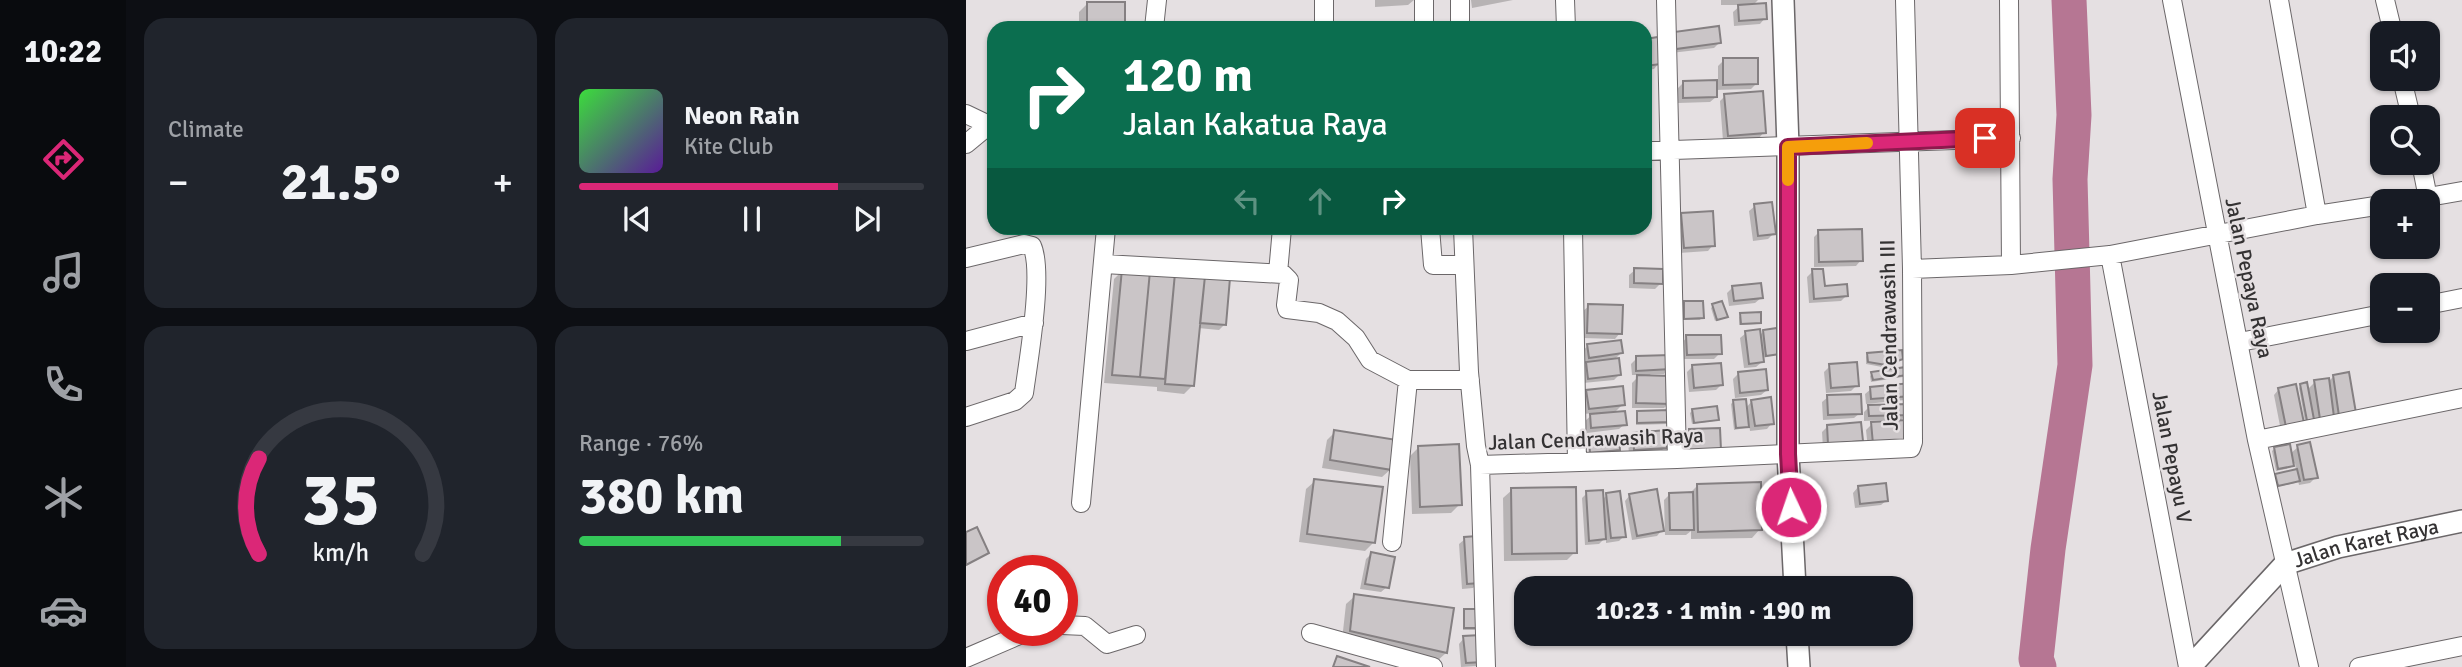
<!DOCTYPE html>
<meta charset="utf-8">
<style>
body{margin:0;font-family:Signika,sans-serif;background:#20242c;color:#f1f3f6;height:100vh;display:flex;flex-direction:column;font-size:26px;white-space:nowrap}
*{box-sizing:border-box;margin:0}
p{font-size:23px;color:#9ea1a6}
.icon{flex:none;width:38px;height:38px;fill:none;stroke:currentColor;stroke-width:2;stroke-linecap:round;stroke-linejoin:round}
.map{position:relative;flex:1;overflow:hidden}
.details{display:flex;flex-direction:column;gap:18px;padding:18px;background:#0d0f14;width:840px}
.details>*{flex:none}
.hud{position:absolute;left:21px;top:21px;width:665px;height:214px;border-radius:21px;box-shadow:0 2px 5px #0004;background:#0b6e4f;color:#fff;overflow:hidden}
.controls{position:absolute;left:1404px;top:21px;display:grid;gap:14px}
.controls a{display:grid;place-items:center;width:70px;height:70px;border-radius:14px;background:#171b24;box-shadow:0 2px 5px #0004;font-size:35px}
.speed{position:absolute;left:21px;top:555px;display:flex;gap:14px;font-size:35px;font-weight:700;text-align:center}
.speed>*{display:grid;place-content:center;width:91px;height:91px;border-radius:50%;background:#171b24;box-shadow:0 2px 5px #0004;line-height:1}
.speed .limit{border:10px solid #d22;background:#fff;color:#111}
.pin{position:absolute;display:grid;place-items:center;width:60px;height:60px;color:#fff;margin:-30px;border-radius:14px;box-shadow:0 4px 10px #0006}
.me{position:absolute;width:77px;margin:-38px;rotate:357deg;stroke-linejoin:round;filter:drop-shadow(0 0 5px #0008)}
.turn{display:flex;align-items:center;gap:24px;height:147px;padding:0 21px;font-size:32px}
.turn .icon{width:91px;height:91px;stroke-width:2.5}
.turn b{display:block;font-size:49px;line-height:60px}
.lanes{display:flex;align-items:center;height:66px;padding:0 21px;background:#0003;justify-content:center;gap:35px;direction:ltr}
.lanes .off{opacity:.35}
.big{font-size:52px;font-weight:800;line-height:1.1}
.details .card{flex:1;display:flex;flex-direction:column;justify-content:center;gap:10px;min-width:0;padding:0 24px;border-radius:21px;background:#20242c}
.details .dial{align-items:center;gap:0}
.dial svg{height:182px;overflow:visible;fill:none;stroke:#363941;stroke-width:7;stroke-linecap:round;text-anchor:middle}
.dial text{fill:#f1f3f6;stroke:none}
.song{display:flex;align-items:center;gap:21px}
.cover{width:84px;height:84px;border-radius:10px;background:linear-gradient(135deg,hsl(120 70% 55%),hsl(270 70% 35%))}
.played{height:7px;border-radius:4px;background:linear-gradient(90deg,#db2777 75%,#363941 75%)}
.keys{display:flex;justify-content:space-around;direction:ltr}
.heat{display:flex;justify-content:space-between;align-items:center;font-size:38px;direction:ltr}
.charge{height:10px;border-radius:5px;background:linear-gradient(90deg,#34c759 76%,#363941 0)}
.details .tiles{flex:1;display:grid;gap:18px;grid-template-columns:repeat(2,1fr)}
.trip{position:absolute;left:548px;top:576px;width:399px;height:70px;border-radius:21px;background:#171b24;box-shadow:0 2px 5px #0004;font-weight:800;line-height:70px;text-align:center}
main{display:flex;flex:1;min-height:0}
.tabs{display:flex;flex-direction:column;width:126px;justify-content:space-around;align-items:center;background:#090b0e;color:#9ea1a6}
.tabs .icon{width:49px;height:49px}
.tabs .active{color:#db2777}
.tabs b{font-size:32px;color:#f1f3f6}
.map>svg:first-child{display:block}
.shadow{fill:#0003}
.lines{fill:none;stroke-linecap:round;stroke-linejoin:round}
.river{stroke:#b67693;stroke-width:35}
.building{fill:#cac5c7;stroke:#858082;stroke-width:2}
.minor-casing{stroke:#6b6769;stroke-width:20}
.tertiary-casing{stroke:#6b6769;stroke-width:24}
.minor{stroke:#fff;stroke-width:18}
.tertiary{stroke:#fff;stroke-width:21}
.route-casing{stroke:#8e194d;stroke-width:18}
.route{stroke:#db2777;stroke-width:12}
.slow{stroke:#f59e0b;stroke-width:12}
.labels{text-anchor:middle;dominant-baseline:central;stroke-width:5;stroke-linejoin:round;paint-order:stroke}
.street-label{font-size:21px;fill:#343233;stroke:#e5e0e2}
</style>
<main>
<nav class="tabs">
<b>10:22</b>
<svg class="icon active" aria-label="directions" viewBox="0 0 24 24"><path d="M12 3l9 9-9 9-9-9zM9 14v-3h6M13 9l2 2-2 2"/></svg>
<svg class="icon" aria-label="music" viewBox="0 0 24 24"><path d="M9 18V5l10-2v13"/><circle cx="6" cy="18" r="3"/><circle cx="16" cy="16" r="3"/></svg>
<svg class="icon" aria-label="phone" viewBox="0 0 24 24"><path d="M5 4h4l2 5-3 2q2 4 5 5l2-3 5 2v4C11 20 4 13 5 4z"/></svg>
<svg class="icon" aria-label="climate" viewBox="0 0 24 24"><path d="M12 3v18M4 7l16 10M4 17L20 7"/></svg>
<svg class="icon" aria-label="car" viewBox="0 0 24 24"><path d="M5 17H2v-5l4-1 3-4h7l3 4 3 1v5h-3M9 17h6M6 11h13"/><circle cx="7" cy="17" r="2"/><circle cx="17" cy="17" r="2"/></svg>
</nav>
<section class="details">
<div class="tiles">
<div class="card"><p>Climate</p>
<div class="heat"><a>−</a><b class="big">21.5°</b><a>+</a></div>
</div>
<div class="card">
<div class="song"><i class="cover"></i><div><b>Neon Rain</b><p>Kite Club</p></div></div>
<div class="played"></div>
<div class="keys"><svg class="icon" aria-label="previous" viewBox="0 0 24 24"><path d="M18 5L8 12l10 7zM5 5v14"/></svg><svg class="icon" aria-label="pause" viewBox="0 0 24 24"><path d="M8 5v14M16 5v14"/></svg><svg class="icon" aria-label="next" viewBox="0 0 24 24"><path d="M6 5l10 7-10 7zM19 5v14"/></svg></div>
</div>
<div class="card dial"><svg viewBox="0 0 100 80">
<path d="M14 69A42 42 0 1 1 86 69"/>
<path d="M14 69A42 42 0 0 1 14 27" stroke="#db2777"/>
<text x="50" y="56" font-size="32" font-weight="700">35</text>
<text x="50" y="72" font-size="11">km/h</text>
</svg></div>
<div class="card"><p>Range · 76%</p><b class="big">380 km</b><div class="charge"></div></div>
</div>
</section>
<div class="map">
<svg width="1496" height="667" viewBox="0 0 1496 667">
<rect width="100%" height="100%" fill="#e5e0e2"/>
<!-- shadow -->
<path class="shadow" d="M 409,0 L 448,0 L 442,5 L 409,7 Z
M 505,0 L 547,0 L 506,8 Z
M 755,0 L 792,0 L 786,6 L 799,18 L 794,24 L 768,26 L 767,12 L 775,5 L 755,5 Z
M 122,3 L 157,28 L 113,28 L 113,12 Z
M 709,33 L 753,43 L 748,48 L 705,53 Z
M 679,40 L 693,63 L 688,69 L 679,70 Z
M 758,60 L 790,84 L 785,89 L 749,90 L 750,97 L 744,102 L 712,103 L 712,88 L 717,83 L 752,82 L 752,66 Z
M 759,96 L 798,132 L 793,138 L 757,141 L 754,101 Z
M 789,206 L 808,233 L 802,239 L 787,241 L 783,211 Z
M 716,215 L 747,245 L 742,251 L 713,253 L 711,220 Z
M 853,232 L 895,260 L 890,266 L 848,267 L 848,237 Z
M 157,270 L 263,279 L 259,324 L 253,330 L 232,328 L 227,385 L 218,394 L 191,391 L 191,387 L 138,383 L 148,279 Z
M 669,270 L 695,283 L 689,289 L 663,288 L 663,275 Z
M 847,271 L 857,288 L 881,295 L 875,301 L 843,303 L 841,277 Z
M 767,287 L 795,298 L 789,303 L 763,306 L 761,293 Z
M 719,303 L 736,317 L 734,320 L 717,320 L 717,305 Z
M 623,306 L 654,333 L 649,339 L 617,338 L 617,311 Z
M 747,306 L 760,316 L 749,321 L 745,308 Z
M 775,315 L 793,322 L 791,324 L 773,325 L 773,317 Z
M 798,331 L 812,354 L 795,358 L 796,362 L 790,367 L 778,368 L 774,338 L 780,333 L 793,336 Z
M 721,337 L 754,353 L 748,359 L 716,359 L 716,343 Z
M 622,345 L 655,353 L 647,361 L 653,375 L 648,380 L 617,383 L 616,369 L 623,361 L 618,362 L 617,351 Z
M 902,354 L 935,359 L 916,367 L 900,364 L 900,357 Z
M 671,358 L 703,368 L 698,374 L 684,374 L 703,403 L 698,408 L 666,408 L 666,383 L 674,375 L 666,375 L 665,364 Z
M 864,366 L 891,385 L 885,391 L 860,393 L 858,372 Z
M 726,367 L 755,385 L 750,390 L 723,392 L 721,372 Z
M 772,374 L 801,390 L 795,395 L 769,398 L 767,379 Z
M 906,374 L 939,375 L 937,377 L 905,382 L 904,376 Z
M 1368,376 L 1388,412 L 1340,427 L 1333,388 L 1335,385 L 1341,390 L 1349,382 L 1362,382 Z
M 943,385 L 939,400 L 900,404 L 899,394 L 905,389 Z
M 1313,389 L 1336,422 L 1315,431 L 1308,395 Z
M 621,391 L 657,404 L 648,413 L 659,424 L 653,429 L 621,433 L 619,421 L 628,413 L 618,414 L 616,397 Z
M 862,397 L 894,413 L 888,418 L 857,420 L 856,402 Z
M 786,401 L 806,423 L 801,429 L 784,431 L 783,424 L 779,428 L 768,430 L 765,404 L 767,402 L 779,409 Z
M 903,407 L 942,414 L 902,449 L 900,430 L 906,424 L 918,423 L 918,420 L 898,421 L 898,412 Z
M 727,410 L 751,419 L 748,421 L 726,424 L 724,413 Z
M 672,413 L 703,422 L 701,424 L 670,425 L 670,415 Z
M 861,427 L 895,441 L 890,446 L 857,449 L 856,432 Z
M 753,429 L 719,456 L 718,436 L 724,430 Z
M 369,432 L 425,469 L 416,477 L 356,468 L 361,440 Z
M 668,434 L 699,447 L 693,453 L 663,455 L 662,440 Z
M 624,440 L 653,450 L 650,452 L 623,454 L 622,442 Z
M 453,447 L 494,504 L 485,513 L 446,514 L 444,456 Z
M 1332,447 L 1350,477 L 1344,483 L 1333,485 L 1332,480 L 1329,483 L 1310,487 L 1308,478 L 1310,475 L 1330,471 L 1329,463 L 1324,468 L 1310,471 L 1306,451 L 1309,448 L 1324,454 Z
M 349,481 L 408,542 L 399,551 L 333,542 L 340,489 Z
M 732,485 L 794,529 L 786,538 L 725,539 L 725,531 L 720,535 L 699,535 L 698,500 L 704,494 L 723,494 Z
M 892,487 L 921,500 L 915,505 L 889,508 L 887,493 Z
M 546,490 L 609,552 L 601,560 L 538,561 L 537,498 Z
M 621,493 L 636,500 L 641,495 L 658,536 L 653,541 L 640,543 L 640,537 L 633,544 L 619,545 L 616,498 Z
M 664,495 L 696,530 L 691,536 L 666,540 L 659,501 Z
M 0,534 L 21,553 L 0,566 Z
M 499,539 L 512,583 L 507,588 L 496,589 L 493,544 Z
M 405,554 L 421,587 L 415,592 L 394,589 L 400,559 Z
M 389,596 L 480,653 L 471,661 L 376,640 L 380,604 Z
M 37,599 L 37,626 L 28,606 Z
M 499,611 L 512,628 L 509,630 L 497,630 L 497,613 Z
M 498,638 L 515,661 L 510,666 L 495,667 L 493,644 Z"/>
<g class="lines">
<!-- river -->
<path class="river" d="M 1073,667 L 1070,659 L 1082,549 L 1109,365 L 1104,179 L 1108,115 L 1103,0"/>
</g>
<!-- building -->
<path class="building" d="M 121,2 L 159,2 L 159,28 L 121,28 Z
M 800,3 L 801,19 L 773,21 L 772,5 Z
M 753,26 L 755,43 L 710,49 L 708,32 Z
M 692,37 L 695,64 L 679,66 L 679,39 Z
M 757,58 L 792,58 L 792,84 L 757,85 Z
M 751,80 L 751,97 L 717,98 L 717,81 Z
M 797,91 L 800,133 L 762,136 L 758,94 Z
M 806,202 L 810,234 L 792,236 L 788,204 Z
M 747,211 L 749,246 L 718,248 L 715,213 Z
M 896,229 L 897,261 L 853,262 L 852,230 Z
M 668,268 L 697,269 L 697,284 L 668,283 Z
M 156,269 L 184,271 L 174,377 L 146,375 Z
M 846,269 L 857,269 L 859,286 L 881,284 L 882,296 L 848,299 Z
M 184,271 L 209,273 L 199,379 L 174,377 Z
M 209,273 L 239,276 L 228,386 L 199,384 Z
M 239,276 L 264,278 L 260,325 L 234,323 Z
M 795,283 L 797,298 L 768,301 L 766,286 Z
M 718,301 L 737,301 L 738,318 L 718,319 Z
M 756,301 L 762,317 L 751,320 L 746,304 Z
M 622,304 L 657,305 L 656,334 L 621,333 Z
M 795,312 L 795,323 L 775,324 L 774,313 Z
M 811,328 L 814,354 L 800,356 L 797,330 Z
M 794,329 L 798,362 L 783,364 L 779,331 Z
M 720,335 L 755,335 L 756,354 L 721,355 Z
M 655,340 L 657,353 L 623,358 L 621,344 Z
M 936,350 L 937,359 L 920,365 L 902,362 L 901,353 Z
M 705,355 L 705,369 L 670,371 L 670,356 Z
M 653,358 L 655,375 L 622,379 L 620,362 Z
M 891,362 L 893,386 L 865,388 L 863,364 Z
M 755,363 L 757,385 L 728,388 L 726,365 Z
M 940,367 L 941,375 L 907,380 L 905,372 Z
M 800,369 L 802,390 L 774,393 L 772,372 Z
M 1383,372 L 1390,413 L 1373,416 L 1367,375 Z
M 671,375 L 705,376 L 705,404 L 670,403 Z
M 1363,378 L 1368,417 L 1354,419 L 1348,380 Z
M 1341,382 L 1349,425 L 1342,426 L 1334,384 Z
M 945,383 L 946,396 L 905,399 L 904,387 Z
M 1330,384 L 1338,423 L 1320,427 L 1312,388 Z
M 657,386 L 659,405 L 623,409 L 620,390 Z
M 895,394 L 896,414 L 862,415 L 861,395 Z
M 805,397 L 808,424 L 789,426 L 785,400 Z
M 780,399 L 783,427 L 770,428 L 767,400 Z
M 943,404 L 944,415 L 903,416 L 902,405 Z
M 751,406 L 753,420 L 728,423 L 726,409 Z
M 704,410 L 705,422 L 671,423 L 671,411 Z
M 659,411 L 661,425 L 625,428 L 624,414 Z
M 941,420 L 942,442 L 907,444 L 905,422 Z
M 895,422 L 897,441 L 862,444 L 861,425 Z
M 754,428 L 755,450 L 724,451 L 723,429 Z
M 368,430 L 431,440 L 426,470 L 364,460 Z
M 700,430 L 701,448 L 668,450 L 667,433 Z
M 653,436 L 654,450 L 624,453 L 623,438 Z
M 1344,442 L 1352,478 L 1338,480 L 1331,445 Z
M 493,444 L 496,505 L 454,507 L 452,446 Z
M 1324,444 L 1328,466 L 1312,469 L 1308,447 Z
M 1331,469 L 1334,481 L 1312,486 L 1309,474 Z
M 348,479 L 417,487 L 409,543 L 341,534 Z
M 795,482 L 796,530 L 732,532 L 731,484 Z
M 920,483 L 922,501 L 894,504 L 892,486 Z
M 610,487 L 611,553 L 546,554 L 545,488 Z
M 691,489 L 698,531 L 671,536 L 663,494 Z
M 637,490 L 640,539 L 623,541 L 620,491 Z
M 654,491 L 660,537 L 645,538 L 640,493 Z
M 727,492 L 728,530 L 704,530 L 703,493 Z
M 11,527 L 23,553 L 0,565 L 0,532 Z
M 511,536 L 514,583 L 501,584 L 498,537 Z
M 405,552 L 429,557 L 423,588 L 399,584 Z
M 388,594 L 488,608 L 481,653 L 384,631 Z
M 498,609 L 513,609 L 513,628 L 498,628 Z
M 515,635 L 517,662 L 500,663 L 497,636 Z
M 371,656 L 404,667 L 367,667 Z"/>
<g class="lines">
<defs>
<path id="minor" d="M 358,0 L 358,28
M 458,0 L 458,28
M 494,0 L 494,28
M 599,0 L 600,28
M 700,0 L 711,459
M 1206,0 L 1291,440 L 1343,667
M 1313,0 L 1351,215
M 1419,0 L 1427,33
M 188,28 L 191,0
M 1436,79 L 1445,117
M 0,114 L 23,125 L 0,144
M 679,151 L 1045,138
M 1455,163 L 1462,198
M 1440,201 L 1496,191
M 464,228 L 467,265 L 497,265
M 497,228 L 503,372 L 510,446 L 514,465 L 520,667
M 607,228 L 611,462
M 1144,255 L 1222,667
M 0,258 L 58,244 L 66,246 C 78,272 62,363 58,393 L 49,401 L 0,417
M 138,264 L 317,274 L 323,280 L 320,305 L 321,309 L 353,313 L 371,321 L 390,338 L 404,360 L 442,380
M 1045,265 L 1144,255 L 1351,215 L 1416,205
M 946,269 L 1045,265 L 1043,0
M 312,273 L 316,228
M 1461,305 L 1496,298
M 0,341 L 68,323
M 1274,342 L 1416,314
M 1291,440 L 1496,398
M 514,465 L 711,459 L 945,448 L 947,442 L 946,269 L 939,0
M 115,503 L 140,228
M 426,542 L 442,380 L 504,380
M 96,625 L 119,626 L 141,644 L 170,635
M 345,633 L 467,667
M 0,658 L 65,630
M 1393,667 L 1496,646"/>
<g id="tertiary">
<path d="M 817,0 L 822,147 L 822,454 L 829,588"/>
<path d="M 831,634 L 833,667"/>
<path id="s1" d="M 1224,667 L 1319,564 L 1372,547 L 1496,521"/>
</g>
</defs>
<!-- minor casing -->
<use href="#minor" class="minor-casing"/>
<!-- tertiary casing -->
<use href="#tertiary" class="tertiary-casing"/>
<!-- minor -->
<use href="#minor" class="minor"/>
<!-- tertiary -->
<use href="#tertiary" class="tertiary"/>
</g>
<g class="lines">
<defs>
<path id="route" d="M 825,507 L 822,454 L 822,147 L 1019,138"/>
</defs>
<!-- route casing -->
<use href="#route" class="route-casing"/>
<!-- route -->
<use href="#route" class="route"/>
<!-- slow -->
<path class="slow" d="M 822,180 L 822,147 L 901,143"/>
</g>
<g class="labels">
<!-- street labels -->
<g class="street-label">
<text transform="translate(1283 278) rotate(78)">Jalan Pepaya Raya</text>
<text transform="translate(923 335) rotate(-91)">Jalan Cendrawasih III</text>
<text transform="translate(630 439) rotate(-2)">Jalan Cendrawasih Raya</text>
<text transform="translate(1206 457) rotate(79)">Jalan Pepayu V</text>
<text stroke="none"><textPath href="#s1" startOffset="224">Jalan Karet Raya</textPath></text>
</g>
</g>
</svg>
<div class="controls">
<a><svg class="icon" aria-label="sound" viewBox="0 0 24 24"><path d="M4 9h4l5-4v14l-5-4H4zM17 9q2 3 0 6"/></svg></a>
<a><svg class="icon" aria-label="search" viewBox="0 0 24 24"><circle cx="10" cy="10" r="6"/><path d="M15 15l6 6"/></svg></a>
<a>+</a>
<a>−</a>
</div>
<div class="speed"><div class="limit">40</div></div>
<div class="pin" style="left:1019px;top:138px;background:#d93025"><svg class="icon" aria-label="arrive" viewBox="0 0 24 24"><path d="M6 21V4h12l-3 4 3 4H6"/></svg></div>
<svg class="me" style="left:825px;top:507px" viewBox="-20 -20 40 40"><circle r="17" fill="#db2777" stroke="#fff" stroke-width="3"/><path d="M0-11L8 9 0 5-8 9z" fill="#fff"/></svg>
<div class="trip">10:23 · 1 min · 190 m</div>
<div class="hud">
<div class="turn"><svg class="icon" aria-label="right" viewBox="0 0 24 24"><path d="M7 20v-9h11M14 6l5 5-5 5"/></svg><div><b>120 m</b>Jalan Kakatua Raya</div></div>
<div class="lanes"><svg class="icon off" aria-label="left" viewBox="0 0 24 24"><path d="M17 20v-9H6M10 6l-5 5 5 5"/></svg><svg class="icon off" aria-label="ahead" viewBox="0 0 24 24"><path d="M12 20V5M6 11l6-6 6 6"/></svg><svg class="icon" aria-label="right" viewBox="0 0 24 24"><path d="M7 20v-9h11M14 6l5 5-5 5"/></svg></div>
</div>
</div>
</main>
